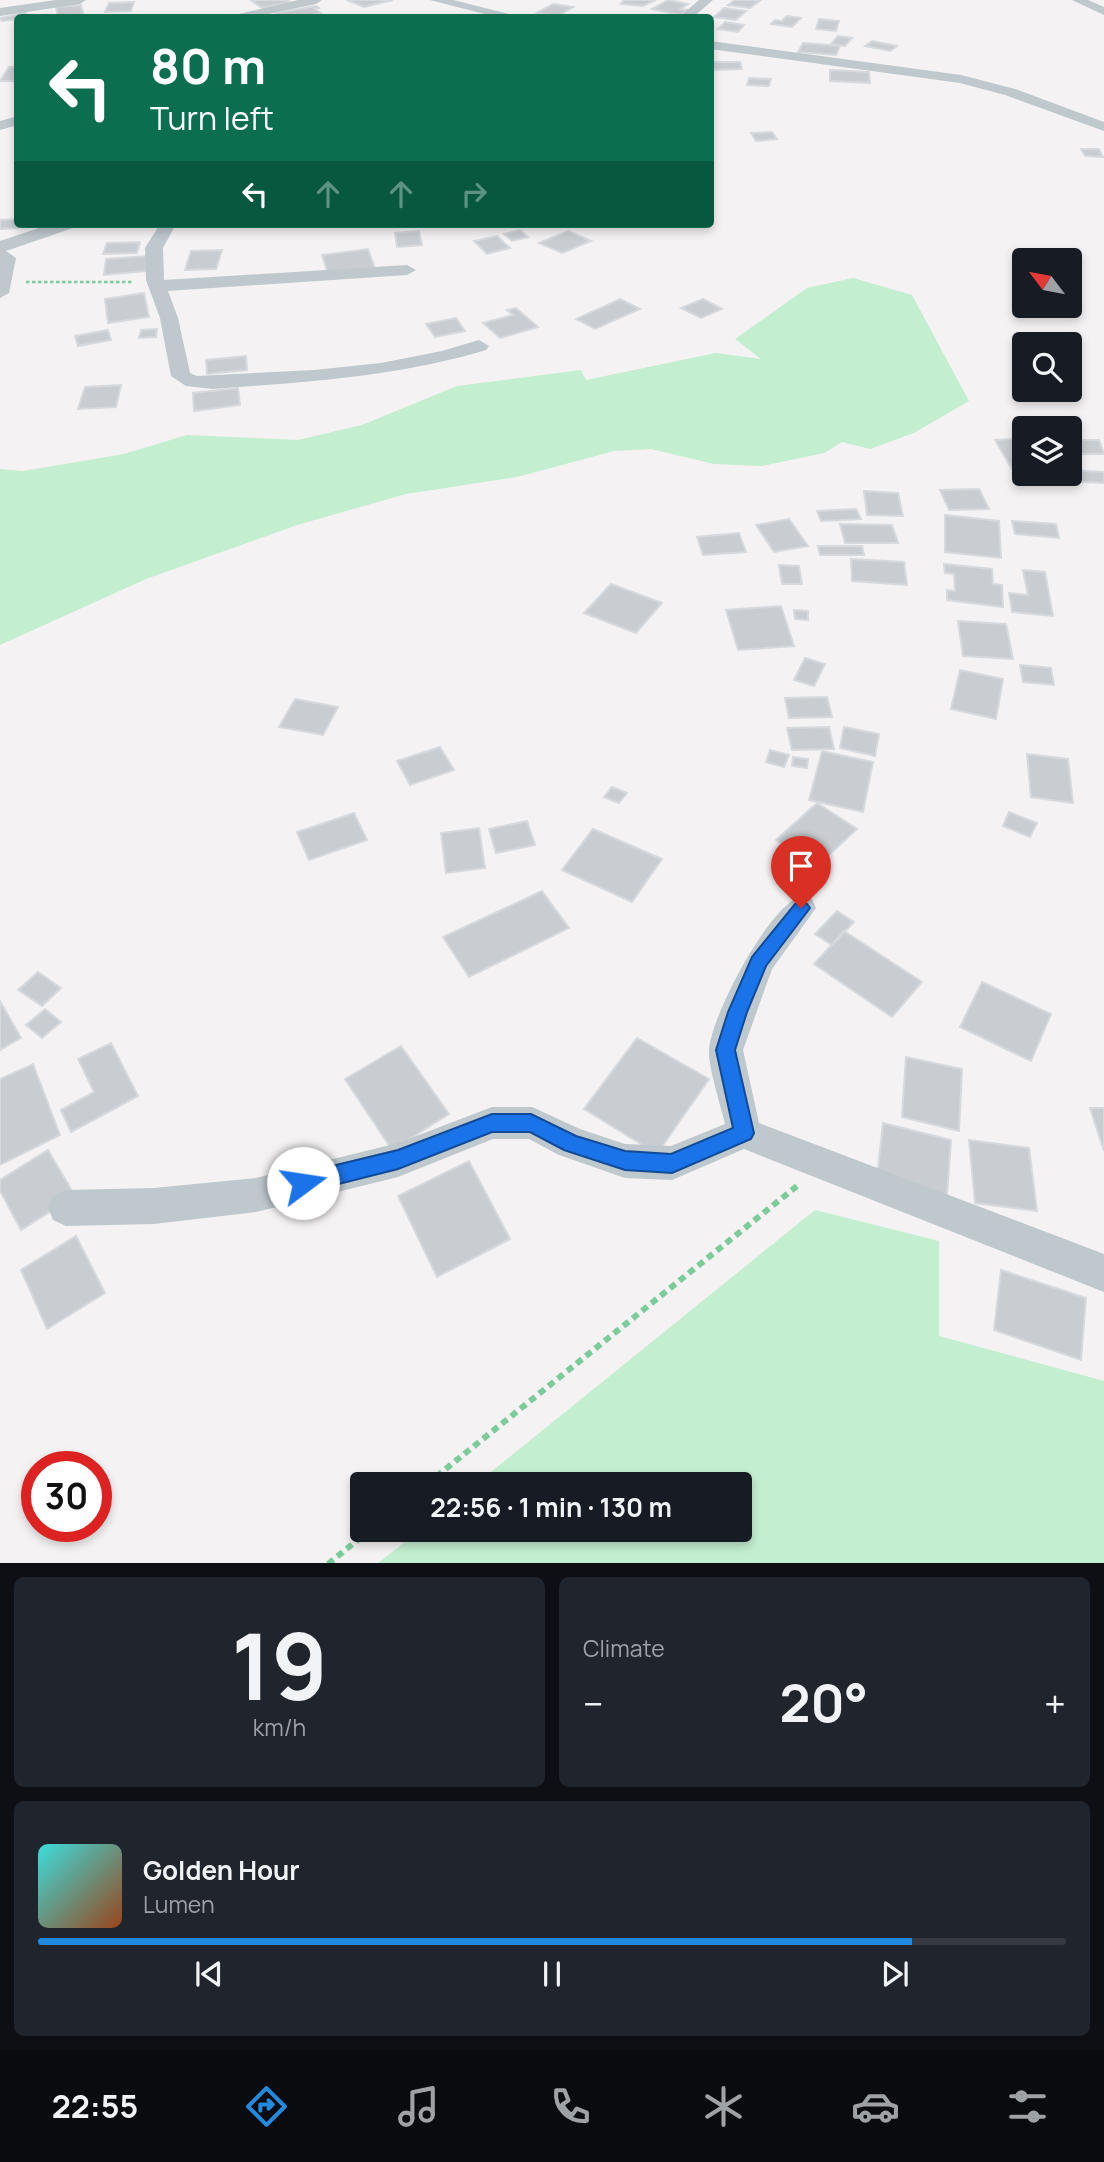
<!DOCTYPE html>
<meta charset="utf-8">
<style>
body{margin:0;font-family:Manrope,sans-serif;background:#20242c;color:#f1f3f6;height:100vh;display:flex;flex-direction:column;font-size:26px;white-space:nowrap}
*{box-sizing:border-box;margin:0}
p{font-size:23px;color:#9ea1a6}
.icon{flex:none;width:38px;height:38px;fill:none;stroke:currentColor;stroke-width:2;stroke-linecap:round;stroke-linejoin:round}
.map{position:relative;height:1563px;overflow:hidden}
.sheet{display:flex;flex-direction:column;gap:14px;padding:14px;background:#0d0f14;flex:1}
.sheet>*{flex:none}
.banner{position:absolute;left:14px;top:14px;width:700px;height:214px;border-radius:7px;box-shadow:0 4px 10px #0003;background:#0b6e4f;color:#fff;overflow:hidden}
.needle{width:46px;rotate:302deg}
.buttons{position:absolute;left:1012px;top:248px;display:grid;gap:14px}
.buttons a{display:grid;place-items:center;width:70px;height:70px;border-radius:7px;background:#171b24;box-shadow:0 4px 10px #0003;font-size:35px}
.speed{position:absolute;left:21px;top:1451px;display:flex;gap:14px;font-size:35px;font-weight:700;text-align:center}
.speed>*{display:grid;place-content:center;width:91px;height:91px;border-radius:50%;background:#171b24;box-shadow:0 4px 10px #0003;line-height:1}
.speed .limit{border:10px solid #d22;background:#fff;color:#111}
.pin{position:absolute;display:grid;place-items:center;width:60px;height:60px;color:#fff;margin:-72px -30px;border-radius:50% 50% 50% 0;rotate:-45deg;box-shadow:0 0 7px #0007}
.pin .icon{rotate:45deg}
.me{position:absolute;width:77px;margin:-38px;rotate:76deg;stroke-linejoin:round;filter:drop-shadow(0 0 5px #0008)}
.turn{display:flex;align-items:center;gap:24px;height:147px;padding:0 21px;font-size:32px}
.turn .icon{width:91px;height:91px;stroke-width:2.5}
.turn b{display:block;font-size:49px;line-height:60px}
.lanes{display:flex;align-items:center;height:66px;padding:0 21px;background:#0003;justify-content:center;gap:35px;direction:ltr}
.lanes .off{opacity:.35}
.big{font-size:52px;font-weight:700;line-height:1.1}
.sheet .widget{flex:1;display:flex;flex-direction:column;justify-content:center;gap:10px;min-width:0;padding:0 24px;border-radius:10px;background:#20242c}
.sheet .dial{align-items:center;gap:0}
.dial b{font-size:91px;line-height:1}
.song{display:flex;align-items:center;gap:21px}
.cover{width:84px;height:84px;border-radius:10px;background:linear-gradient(135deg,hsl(180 70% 55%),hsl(20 70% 35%))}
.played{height:7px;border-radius:4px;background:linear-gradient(90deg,#228ade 85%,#363941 85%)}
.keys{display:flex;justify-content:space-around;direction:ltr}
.heat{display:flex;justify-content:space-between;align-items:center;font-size:38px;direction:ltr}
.sheet .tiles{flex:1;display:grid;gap:14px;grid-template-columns:1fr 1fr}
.widget:last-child{grid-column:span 2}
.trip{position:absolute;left:350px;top:1472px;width:402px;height:70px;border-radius:7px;background:#171b24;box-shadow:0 4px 10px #0003;font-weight:700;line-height:70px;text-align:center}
.tabs{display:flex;height:112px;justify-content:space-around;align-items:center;background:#090b0e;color:#9ea1a6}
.tabs .icon{width:49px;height:49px}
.tabs .current{color:#228ade}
.tabs b{font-size:32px;color:#f1f3f6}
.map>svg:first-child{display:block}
.green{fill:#c3eecf}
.building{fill:#c9cdd1;stroke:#d6d9dd;stroke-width:2}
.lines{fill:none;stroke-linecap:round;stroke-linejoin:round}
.path-far1{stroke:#7ccb9b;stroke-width:2.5;stroke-dasharray:3.5 2.5;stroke-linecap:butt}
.path{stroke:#7ccb9b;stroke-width:6;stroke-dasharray:7 5;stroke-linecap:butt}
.street{fill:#bec8cd;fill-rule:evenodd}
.route{fill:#1a73e8;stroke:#114b97;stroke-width:2}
</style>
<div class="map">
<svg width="1104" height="1564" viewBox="0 0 1104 1564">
<rect width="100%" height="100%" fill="#f4f2f2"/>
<!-- green -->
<path class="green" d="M 853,278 L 912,295 L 969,401 L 914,433 L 870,449 L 842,442 L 824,453 L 762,466 L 714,464 L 651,449 L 614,451 L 517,477 L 406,494 L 297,525 L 146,579 L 0,645 L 0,469 L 23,471 L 124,454 L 187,435 L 298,440 L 362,425 L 457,386 L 581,370 L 586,380 L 716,353 L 761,359 L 735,339 L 807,288 Z
M 815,1210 L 939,1241 L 939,1336 L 1104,1381 L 1104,1563 L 378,1563 L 420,1530 L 740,1530 L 740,1484 L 476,1484 Z"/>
<!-- building -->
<path class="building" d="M 259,0 L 287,0 L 290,2 L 262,8 L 252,1 Z
M 347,0 L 393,0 L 364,7 Z
M 656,0 L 643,6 L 621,4 L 624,0 Z
M 668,0 L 688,4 L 680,9 L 688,10 L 680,15 L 652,9 Z
M 735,0 L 761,0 L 750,8 L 728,5 Z
M 134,2 L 131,11 L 105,12 L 109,3 Z
M 553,4 L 573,7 L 558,16 L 537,13 Z
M 81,5 L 83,14 L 58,17 L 56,7 Z
M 316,6 L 319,8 L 315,9 L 321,13 L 308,16 L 311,18 L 282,18 L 276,13 Z
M 724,8 L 746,11 L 736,20 L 714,17 Z
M 25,13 L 29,17 L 2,21 L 0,18 Z
M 787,16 L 801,18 L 792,27 L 771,24 L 775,20 L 782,21 Z
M 819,19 L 839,21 L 836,31 L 816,29 Z
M 725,22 L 744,25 L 738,32 L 718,29 Z
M 838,36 L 852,38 L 845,46 L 831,44 Z
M 872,41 L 897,46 L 890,51 L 865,46 Z
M 803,43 L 840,46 L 836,55 L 798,52 Z
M 712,62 L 740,62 L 742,69 L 715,70 Z
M 9,67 L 18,67 L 18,81 L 0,81 Z
M 830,70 L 869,72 L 870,83 L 830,81 Z
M 749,78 L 771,79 L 769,86 L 747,85 Z
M 772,132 L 777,139 L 756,141 L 751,133 Z
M 1081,149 L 1099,149 L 1103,157 L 1085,156 Z
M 18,219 L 18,228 L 0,229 L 0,220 Z
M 520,230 L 528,237 L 512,241 L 504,234 Z
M 419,231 L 422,245 L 397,247 L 395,233 Z
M 568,231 L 591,241 L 562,253 L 539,243 Z
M 497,236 L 510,248 L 487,254 L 474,241 Z
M 140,242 L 137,253 L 103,254 L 107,243 Z
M 368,249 L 375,269 L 328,274 L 322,255 Z
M 222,250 L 216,269 L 185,270 L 191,251 Z
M 147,256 L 146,271 L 104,275 L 106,259 Z
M 144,293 L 149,317 L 108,323 L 105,299 Z
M 620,299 L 640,309 L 595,329 L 576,319 Z
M 703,299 L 722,309 L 701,318 L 681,308 Z
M 516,308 L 538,327 L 500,338 L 483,323 L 513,315 L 507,310 Z
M 456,318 L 465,331 L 435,337 L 426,324 Z
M 157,329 L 156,337 L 139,338 L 141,330 Z
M 108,330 L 111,340 L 78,346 L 75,336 Z
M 246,356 L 247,370 L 207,374 L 206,360 Z
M 121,385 L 116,407 L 78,409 L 85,387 Z
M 238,388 L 240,405 L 194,411 L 193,393 Z
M 1014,439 L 1024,455 L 1024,469 L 1012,469 L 995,440 Z
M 1069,440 L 1099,440 L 1104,454 L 1069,454 Z
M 1069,470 L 1104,472 L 1104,483 L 1048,480 L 1046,474 L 1069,474 Z
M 979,489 L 989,509 L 949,510 L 940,490 Z
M 864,491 L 898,493 L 903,516 L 867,515 Z
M 856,509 L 861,519 L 821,521 L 817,511 Z
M 945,515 L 999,521 L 1001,558 L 945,552 Z
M 789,519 L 808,546 L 774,552 L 756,525 Z
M 1012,521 L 1056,524 L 1059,538 L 1015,534 Z
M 840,524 L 892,525 L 898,543 L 845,543 Z
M 739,533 L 746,552 L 703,555 L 697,537 Z
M 818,546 L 862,546 L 864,555 L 820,555 Z
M 851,559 L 904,562 L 907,585 L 852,581 Z
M 944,564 L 992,569 L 993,584 L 1002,585 L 1003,607 L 947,600 L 947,590 L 955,591 L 954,574 L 945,573 Z
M 779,565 L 799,566 L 802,584 L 782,584 Z
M 1023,570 L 1045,572 L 1053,616 L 1012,612 L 1009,593 L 1028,595 Z
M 611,584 L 662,603 L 636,633 L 584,613 Z
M 781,606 L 794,646 L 738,650 L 726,610 Z
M 794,610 L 808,611 L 808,620 L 795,619 Z
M 958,621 L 1006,624 L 1013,659 L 963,656 Z
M 805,658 L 825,664 L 814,686 L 794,680 Z
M 1020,665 L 1051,668 L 1054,685 L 1023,682 Z
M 960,670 L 1003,679 L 996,719 L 951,709 Z
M 827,697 L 832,717 L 789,718 L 785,698 Z
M 295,699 L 338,707 L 323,735 L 279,727 Z
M 829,727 L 834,749 L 792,750 L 787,728 Z
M 844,727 L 879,734 L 875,756 L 840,748 Z
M 440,747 L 454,770 L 410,785 L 397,761 Z
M 770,750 L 789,755 L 784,767 L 766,762 Z
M 822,751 L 873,762 L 863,812 L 809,800 Z
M 1027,754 L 1068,759 L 1073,803 L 1031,797 Z
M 793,757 L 808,759 L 807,768 L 792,766 Z
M 612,787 L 627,793 L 619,803 L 604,797 Z
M 817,803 L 857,829 L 816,867 L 776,840 Z
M 1009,812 L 1037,823 L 1030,837 L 1003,826 Z
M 354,813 L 367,840 L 309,860 L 297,832 Z
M 527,821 L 535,845 L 496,853 L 489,829 Z
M 479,828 L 485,868 L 446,873 L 441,833 Z
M 593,829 L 662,859 L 632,902 L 562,870 Z
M 542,891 L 569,928 L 469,977 L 443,937 Z
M 837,911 L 854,922 L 832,945 L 815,934 Z
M 844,931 L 922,982 L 892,1017 L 814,964 Z
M 38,972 L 61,988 L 42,1006 L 18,990 Z
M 982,982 L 1051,1014 L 1031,1061 L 960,1027 Z
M 0,1001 L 21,1038 L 0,1050 Z
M 45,1009 L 61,1022 L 42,1038 L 26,1025 Z
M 637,1038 L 709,1079 L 657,1154 L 584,1109 Z
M 111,1043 L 138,1096 L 71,1132 L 61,1110 L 94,1092 L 78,1059 Z
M 401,1046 L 449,1114 L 392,1150 L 345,1079 Z
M 906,1057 L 962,1069 L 959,1131 L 902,1117 Z
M 33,1064 L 60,1135 L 0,1165 L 0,1079 Z
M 1090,1108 L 1104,1108 L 1104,1151 Z
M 883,1123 L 951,1140 L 947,1195 L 877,1177 Z
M 969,1140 L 1029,1148 L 1037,1211 L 975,1203 Z
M 48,1150 L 75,1196 L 21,1230 L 0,1191 L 0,1180 Z
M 469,1161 L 510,1239 L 437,1277 L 398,1196 Z
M 76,1236 L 105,1293 L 47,1329 L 21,1270 Z
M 1001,1270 L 1086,1298 L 1081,1360 L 994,1330 Z"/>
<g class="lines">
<!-- path-far1 -->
<path class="path-far1" d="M 26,282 L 132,282"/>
<!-- path -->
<path class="path" d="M 427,1484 L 797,1186
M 328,1564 L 370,1530"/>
<!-- street -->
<path class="street" d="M 56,0 L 86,0 L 80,4 L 0,16 L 0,8 Z
M 298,0 L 322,0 L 316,4 L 249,18 L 222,18 Z
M 430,0 L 453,0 L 525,18 L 500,18 Z
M 699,0 L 713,0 L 692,18 L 678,18 Z
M 1072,0 L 1088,0 L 1104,7 L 1104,15 Z
M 710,41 L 961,75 L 1015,89 L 1104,122 L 1104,131 L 1005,95 L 960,83 L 710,49 Z
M 18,116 L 18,125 L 0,130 L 0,121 Z
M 51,224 L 75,224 L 73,228 L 6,251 L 16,258 L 9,293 L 0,298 L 0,241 Z
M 160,224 L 176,224 L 163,248 L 164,280 L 407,265 L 416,270 L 407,275 L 168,291 L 178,318 L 190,373 L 197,376 L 314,370 L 381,363 L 442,351 L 479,340 L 489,346 L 486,350 C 396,377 306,382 213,389 L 186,386 L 171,376 L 160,318 L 146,280 L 145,248 Z
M 801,896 L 812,899 L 816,908 L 772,969 L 743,1050 L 759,1123 L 1104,1254 L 1104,1292 L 744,1149 L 672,1180 L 625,1178 L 559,1155 L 529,1139 L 493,1139 L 398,1177 L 256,1212 L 154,1224 L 66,1226 L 53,1220 L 48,1208 L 53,1196 L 66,1190 L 154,1188 L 256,1178 L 398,1143 L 492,1107 L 532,1107 L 580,1129 L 625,1144 L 671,1146 L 725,1124 C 721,1106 708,1067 709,1050 C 711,1016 768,907 801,896 Z"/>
</g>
<!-- route -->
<path class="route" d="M 801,901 L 807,904 L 810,908 L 766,966 L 747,1012 L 735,1050 L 754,1133 L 751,1139 L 672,1173 L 625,1170 L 564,1150 L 530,1132 L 492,1132 L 398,1169 L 303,1193 L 296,1190 L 293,1183 L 296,1176 L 303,1173 L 398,1150 L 492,1114 L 531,1114 L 576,1136 L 625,1151 L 671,1154 L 733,1128 L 716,1050 L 728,1012 L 752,957 L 795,904 Z"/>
</svg>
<div class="buttons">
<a><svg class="needle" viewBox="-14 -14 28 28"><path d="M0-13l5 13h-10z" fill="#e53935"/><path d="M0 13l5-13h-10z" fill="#9ea1a6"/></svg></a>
<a><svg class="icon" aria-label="search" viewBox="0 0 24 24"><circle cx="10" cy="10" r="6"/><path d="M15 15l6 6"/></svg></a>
<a><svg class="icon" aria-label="layers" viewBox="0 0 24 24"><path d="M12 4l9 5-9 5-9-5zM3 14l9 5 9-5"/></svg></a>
</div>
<div class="speed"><div class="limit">30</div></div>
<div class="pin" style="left:801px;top:908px;background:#d93025"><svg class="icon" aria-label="arrive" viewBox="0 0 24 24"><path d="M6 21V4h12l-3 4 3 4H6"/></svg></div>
<svg class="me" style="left:303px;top:1183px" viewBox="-20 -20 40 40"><circle r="19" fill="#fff"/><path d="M0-13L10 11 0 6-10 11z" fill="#1a73e8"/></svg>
<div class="trip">22:56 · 1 min · 130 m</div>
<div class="banner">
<div class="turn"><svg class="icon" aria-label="left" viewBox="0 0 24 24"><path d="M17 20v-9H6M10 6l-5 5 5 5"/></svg><div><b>80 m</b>Turn left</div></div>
<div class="lanes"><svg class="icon" aria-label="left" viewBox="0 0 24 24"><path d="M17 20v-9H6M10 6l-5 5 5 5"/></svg><svg class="icon off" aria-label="ahead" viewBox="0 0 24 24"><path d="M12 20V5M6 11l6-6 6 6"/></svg><svg class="icon off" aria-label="ahead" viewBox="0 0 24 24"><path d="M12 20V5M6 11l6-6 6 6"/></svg><svg class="icon off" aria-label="right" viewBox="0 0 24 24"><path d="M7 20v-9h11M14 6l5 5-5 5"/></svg></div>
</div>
</div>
<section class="sheet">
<div class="tiles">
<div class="widget dial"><b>19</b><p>km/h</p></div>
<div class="widget"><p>Climate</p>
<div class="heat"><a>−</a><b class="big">20°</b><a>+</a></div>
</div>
<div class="widget">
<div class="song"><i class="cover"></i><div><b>Golden Hour</b><p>Lumen</p></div></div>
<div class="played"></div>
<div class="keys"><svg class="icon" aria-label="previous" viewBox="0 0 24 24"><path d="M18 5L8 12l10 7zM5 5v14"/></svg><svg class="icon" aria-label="pause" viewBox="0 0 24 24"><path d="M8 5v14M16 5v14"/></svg><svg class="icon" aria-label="next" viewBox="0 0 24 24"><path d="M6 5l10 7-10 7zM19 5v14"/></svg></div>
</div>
</div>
</section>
<nav class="tabs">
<b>22:55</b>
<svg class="icon current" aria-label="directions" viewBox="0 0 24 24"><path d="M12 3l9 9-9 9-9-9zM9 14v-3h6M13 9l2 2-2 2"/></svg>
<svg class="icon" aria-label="music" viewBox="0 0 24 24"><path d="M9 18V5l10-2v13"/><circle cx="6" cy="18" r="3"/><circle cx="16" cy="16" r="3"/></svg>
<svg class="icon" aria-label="phone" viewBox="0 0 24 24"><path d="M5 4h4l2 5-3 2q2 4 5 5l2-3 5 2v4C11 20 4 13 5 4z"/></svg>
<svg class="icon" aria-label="climate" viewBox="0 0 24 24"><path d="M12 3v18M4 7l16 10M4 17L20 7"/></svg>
<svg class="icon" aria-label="car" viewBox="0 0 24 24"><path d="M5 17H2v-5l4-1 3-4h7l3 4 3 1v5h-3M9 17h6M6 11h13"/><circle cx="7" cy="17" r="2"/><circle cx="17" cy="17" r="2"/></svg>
<svg class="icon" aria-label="filters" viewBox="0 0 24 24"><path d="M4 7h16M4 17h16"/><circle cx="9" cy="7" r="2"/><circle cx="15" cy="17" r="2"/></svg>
</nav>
